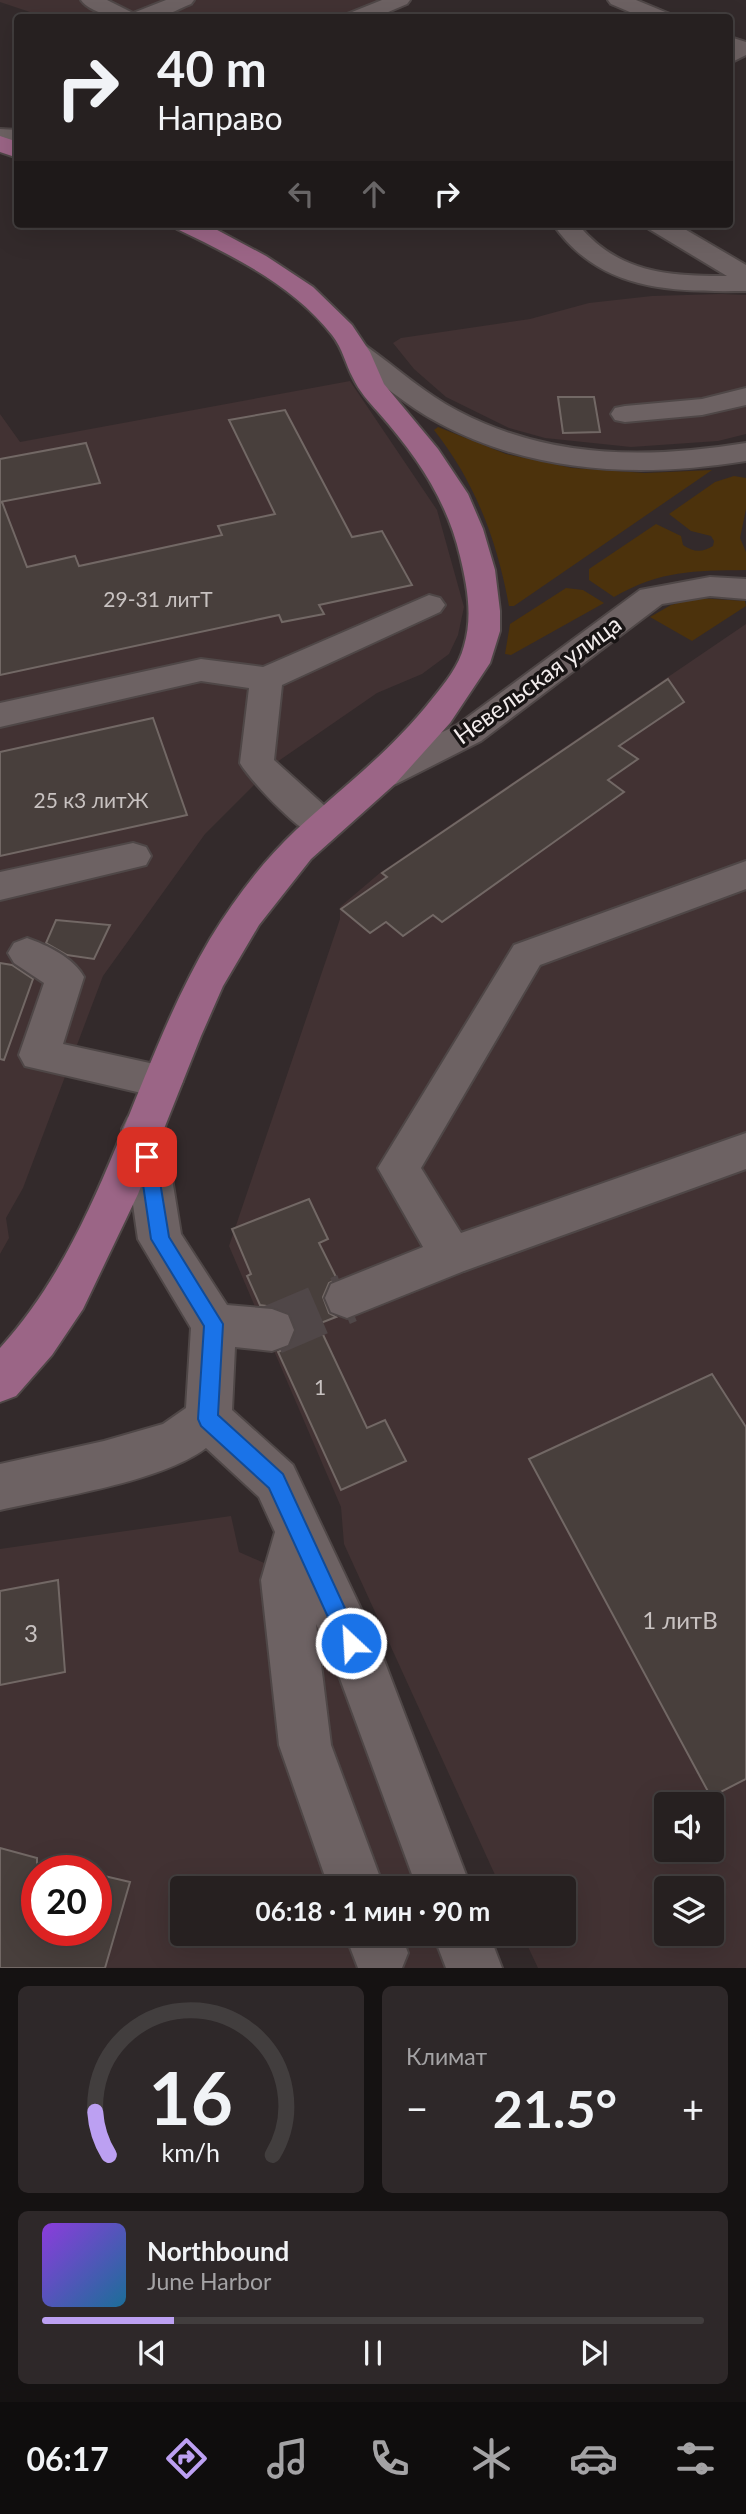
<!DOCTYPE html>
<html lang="ru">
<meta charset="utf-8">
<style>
body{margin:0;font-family:Lato,sans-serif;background:#2e2829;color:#f1f3f6;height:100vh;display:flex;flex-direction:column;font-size:26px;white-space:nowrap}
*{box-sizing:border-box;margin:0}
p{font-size:23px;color:#a4a3a5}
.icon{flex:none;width:38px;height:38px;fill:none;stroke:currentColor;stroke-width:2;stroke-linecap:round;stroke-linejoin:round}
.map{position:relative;height:1968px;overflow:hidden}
.sheet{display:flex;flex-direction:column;gap:18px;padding:18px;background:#151212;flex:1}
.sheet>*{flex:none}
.top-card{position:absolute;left:14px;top:14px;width:719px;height:214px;border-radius:7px;box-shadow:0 7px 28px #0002,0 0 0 2px #423e3e;background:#262020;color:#f1f3f6;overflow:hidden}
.controls{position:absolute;left:654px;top:1792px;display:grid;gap:14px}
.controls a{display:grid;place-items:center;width:70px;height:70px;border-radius:7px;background:#262020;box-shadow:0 7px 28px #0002,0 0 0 2px #423e3e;font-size:35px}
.speed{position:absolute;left:21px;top:1855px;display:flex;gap:14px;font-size:35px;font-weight:700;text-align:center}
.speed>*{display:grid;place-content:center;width:91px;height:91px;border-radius:50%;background:#262020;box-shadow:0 7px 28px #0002,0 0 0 2px #423e3e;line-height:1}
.speed .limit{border:10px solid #d22;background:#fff;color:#111}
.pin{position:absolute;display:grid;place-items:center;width:60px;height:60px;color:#fff;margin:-30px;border-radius:14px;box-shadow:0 4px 10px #0006}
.me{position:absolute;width:77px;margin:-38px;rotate:335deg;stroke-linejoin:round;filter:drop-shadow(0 0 5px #0008)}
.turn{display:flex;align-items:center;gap:24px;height:147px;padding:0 28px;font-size:32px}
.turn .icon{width:91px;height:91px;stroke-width:2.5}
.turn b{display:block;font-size:49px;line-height:60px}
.lanes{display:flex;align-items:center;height:66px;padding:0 28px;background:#0003;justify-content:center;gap:35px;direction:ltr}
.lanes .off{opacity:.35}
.big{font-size:52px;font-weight:700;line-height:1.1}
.sheet .widget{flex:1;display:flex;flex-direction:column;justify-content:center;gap:10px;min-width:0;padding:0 24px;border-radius:10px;background:#2e2829}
.sheet .dial{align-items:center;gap:0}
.dial svg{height:182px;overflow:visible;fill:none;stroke:#423e3e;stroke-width:7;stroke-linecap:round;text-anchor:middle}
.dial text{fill:#f1f3f6;stroke:none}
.song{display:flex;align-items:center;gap:21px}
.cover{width:84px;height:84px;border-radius:10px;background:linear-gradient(135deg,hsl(270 70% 55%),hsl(200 70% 35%))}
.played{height:7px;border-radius:4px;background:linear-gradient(90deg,#bca0f2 20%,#423e3e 20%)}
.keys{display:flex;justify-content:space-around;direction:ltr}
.heat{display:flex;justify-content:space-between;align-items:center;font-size:38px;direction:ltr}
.sheet .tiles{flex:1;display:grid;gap:18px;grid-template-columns:1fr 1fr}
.widget:last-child{grid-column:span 2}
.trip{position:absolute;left:170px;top:1876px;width:406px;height:70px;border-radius:7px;background:#262020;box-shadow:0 7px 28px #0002,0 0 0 2px #423e3e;font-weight:700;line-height:70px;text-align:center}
.menu{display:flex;height:112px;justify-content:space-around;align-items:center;background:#0f0d0d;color:#a4a3a5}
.menu .icon{width:49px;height:49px}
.menu .on{color:#bca0f2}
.menu b{font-size:32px;color:#f1f3f6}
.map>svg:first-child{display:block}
.built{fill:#423233;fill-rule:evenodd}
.green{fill:#4c320c}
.building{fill:#483f3c;stroke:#726865;stroke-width:2}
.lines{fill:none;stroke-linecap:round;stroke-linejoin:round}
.minor-tunnel{stroke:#504748;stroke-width:50;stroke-dasharray:50 24;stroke-linecap:butt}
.minor-casing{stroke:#4f4747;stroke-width:4}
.major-casing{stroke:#4f4747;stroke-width:4}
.minor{fill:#6d6263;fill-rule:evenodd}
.major{fill:#9b6586;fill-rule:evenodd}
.route{fill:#1a73e8;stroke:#114b97;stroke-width:2}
.labels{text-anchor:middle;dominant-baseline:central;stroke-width:7;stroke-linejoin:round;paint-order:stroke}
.number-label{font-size:21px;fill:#c8c2c1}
.street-label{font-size:24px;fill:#f3eded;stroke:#181414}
.near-number-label{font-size:24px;fill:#c8c2c1}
</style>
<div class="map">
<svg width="746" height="1968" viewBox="0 0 746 1968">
<rect width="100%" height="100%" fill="#332a2b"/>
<!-- built -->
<path class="built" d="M 0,0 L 383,0 L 338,18 L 48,18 L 0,2 Z
M 721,294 L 746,295 L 746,434 L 718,441 L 631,447 L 545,438 L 509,428 L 446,397 L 414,369 L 393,343 L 401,338 L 530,319 L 589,303 L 652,296 Z
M 350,381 L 437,510 L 464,607 L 458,635 L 449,654 L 422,674 L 377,693 L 277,762 L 205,834 L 103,976 L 23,1188 L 6,1218 L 9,1238 L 0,1254 L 0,414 L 20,442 Z
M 746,624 L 746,1968 L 538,1968 L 522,1934 L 564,1934 L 564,1888 L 501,1888 L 344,1544 L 341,1507 L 229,1246 L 340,919 L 340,907 L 381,872 ZM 667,1804 L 712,1804 L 712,1850 L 667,1850 ZM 667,1888 L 712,1888 L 712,1934 L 667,1934 Z
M 231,1516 L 239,1552 L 310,1583 L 428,1888 L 182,1888 L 182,1934 L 445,1934 L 458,1968 L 0,1968 L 0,1549 ZM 37,1871 L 96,1871 L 96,1930 L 37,1930 Z"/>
<!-- green -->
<path class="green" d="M 438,427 L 506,454 L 572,468 L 645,473 L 712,470 L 514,606 L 509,606 C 497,540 475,482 434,430 Z
M 734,476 L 746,478 L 746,509 L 740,538 L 746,552 L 746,570 C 693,571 661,570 614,597 L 589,580 L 589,569 L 656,524 L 681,536 L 683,545 C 693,552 702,553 713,546 L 714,541 L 711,536 L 691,531 L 669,514 L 715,482 Z
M 566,588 L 583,590 L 604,603 L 511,655 L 505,654 L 510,624 Z
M 697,598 L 745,601 L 746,606 L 692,641 L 650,617 L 671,605 Z"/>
<!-- building -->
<path class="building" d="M 558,397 L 594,397 L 600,432 L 563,433 Z
M 285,410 L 352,537 L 382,531 L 412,585 L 319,605 L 324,614 L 282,622 L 279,615 L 0,675 L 0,503 L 2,502 L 27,567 L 75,556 L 79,566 L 222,535 L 218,526 L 275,514 L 229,420 Z
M 86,443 L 100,483 L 0,502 L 0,459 Z
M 668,679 L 684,702 L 619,746 L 638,759 L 608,780 L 624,792 L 442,922 L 433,915 L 403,936 L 386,922 L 370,933 L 341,909 L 387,877 L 382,873 Z
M 153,718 L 187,815 L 0,856 L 0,752 Z
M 56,920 L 110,925 L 94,959 L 67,955 L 46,943 Z
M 0,963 L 12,965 L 33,979 L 4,1060 L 0,1059 Z
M 309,1199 L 328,1239 L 319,1243 L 337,1279 L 329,1283 L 323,1297 L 329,1313 L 336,1317 L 318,1324 L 367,1428 L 385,1420 L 406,1461 L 341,1490 L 278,1352 L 290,1346 L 296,1331 L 290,1314 L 273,1307 L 260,1305 L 247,1276 L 251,1274 L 232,1229 Z
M 712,1374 L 746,1427 L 746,1779 L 711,1797 L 529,1459 Z
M 58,1580 L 65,1672 L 0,1685 L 0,1591 Z
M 0,1848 L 37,1858 L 37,1930 L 96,1930 L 96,1874 L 130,1882 L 105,1968 L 0,1968 Z"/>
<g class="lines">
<!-- minor-tunnel -->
<path class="minor-tunnel" d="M 272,1330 L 347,1298"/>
<defs>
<path id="minor" d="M 81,0 L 107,0 L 133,13 L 166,0 L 194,0 L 191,4 C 181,8 170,14 160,17 C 139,22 94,18 81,0 Z
M 382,0 L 410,0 L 407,4 L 374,18 L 344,18 L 347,14 Z
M 608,0 L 636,0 L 670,14 L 673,18 L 644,18 L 611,4 Z
M 730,37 L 746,42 L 746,55 L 730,63 Z
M 0,129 L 18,130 L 18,144 L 0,143 Z
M 553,224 L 578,224 C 617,273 668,276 727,276 L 649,229 L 646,224 L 676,224 L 746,265 L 746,291 C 671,292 599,291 553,224 Z
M 357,344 L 366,346 C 397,368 425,394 458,411 C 549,459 647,459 746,443 L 746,461 C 641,478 534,474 439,423 C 406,406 378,380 348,358 L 344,352 L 348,346 Z
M 746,388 L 746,405 L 702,415 L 625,422 L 615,420 L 611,414 L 615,408 L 625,406 L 702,399 Z
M 710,577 L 746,579 L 746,599 L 710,596 L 662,604 L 481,741 L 396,784 L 384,787 L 372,784 L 367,775 L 372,766 L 457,725 L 640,590 Z
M 429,595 L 440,598 L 445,605 L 440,612 L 282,685 L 274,760 L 336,816 L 341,825 L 336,834 C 327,837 323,838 314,835 C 296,829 250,780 240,763 L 249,688 L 201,681 L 0,727 L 0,703 L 201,659 L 263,667 Z
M 133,843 L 146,847 L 151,856 L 146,865 L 0,900 L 0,872 Z
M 746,861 L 746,889 L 540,965 L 421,1168 L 461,1233 L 746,1133 L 746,1169 L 464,1271 L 347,1318 L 331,1312 L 325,1298 L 331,1284 L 423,1247 L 378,1168 L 514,945 Z
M 27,938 C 47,945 74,958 84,977 L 63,1044 L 177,1069 L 183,1081 L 177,1093 L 163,1098 L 25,1066 L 19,1055 L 44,983 L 14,963 L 8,953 L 14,943 Z
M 143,1112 L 158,1117 L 164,1129 L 181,1234 L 227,1305 L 272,1309 L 288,1315 L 294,1330 L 288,1345 L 272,1351 L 235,1347 L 232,1410 L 293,1465 L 379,1647 L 471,1888 L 417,1888 L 338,1673 L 316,1624 L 331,1745 L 384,1888 L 329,1888 L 279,1745 L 261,1580 L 275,1532 L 259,1497 L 206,1448 C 161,1482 57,1497 0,1510 L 0,1464 L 104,1441 L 163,1424 L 186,1408 L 191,1328 L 138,1239 L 122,1129 L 128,1117 Z
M 345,1934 L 401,1934 L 408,1953 L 402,1968 L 358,1968 Z
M 433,1934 L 489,1934 L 502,1968 L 446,1968 Z"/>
<path id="major" d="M 0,136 L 18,142 L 18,158 L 0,152 Z
M 174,224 L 206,224 L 266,256 L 313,287 L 352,325 L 370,352 L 384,384 L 438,449 L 468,494 L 483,529 L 495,570 L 500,611 L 500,631 L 490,663 L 450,723 L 396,783 L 311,859 L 259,925 L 223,986 L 201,1036 L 138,1194 L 83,1309 L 52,1355 L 16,1396 L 0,1402 L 0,1348 C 105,1232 132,1071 210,939 C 234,900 262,862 296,830 C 345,785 390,752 432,699 C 445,683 459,666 464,646 C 473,616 467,585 460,556 C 447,500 416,455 378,412 C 369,402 359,391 353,378 C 345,363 343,349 332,335 C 293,285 233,256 177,229 Z"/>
</defs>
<!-- minor casing -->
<use href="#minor" class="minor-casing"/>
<!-- major casing -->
<use href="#major" class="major-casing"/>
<!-- minor -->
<use href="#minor" class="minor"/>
<!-- major -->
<use href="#major" class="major"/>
</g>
<!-- route -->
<path class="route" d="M 147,1149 L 153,1152 L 156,1157 L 169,1237 L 223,1324 L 218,1415 L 283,1474 L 361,1643 L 358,1650 L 351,1653 L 343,1650 L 269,1488 L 201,1426 L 198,1419 L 204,1326 L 151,1239 L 139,1157 L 141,1152 Z"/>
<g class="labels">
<!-- number labels -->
<g class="number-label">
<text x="158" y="598">29-31 литТ</text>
<text x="91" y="799">25 к3 литЖ</text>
<text x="320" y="1386">1</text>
</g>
<!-- street labels -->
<g class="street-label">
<text transform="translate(537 679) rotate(-36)">Невельская улица</text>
</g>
<!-- near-number labels -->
<g class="near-number-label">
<text x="680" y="1619">1 литВ</text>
<text x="31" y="1632">3</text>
</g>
</g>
</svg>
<div class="controls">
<a><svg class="icon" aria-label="sound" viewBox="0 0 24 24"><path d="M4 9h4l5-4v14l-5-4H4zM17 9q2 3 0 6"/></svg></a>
<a><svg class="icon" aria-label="layers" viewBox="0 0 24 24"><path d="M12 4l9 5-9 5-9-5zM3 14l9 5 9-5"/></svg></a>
</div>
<div class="speed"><div class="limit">20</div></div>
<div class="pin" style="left:147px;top:1157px;background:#d93025"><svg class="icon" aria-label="arrive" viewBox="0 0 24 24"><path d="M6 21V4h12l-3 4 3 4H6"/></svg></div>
<svg class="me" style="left:351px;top:1643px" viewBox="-20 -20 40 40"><circle r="17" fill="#1a73e8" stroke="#fff" stroke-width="3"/><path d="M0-11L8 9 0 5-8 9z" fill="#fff"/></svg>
<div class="trip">06:18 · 1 мин · 90 m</div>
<div class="top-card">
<div class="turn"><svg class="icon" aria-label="right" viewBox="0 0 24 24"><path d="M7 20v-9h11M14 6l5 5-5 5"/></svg><div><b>40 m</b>Направо</div></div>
<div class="lanes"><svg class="icon off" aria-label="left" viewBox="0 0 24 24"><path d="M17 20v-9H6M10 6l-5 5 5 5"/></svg><svg class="icon off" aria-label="ahead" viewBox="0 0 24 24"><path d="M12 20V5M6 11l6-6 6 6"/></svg><svg class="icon" aria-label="right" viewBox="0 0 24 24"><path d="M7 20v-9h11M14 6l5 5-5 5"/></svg></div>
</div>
</div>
<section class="sheet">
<div class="tiles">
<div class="widget dial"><svg viewBox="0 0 100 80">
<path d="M14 69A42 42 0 1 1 86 69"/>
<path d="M14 69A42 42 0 0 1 8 50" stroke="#bca0f2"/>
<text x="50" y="56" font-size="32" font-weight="700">16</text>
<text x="50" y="72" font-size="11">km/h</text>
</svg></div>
<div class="widget"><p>Климат</p>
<div class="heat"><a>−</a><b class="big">21.5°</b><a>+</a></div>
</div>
<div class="widget">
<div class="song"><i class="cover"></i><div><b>Northbound</b><p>June Harbor</p></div></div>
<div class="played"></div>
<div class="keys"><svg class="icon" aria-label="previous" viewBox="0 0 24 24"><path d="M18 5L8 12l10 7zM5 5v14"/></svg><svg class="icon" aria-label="pause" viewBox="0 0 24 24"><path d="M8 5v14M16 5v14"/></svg><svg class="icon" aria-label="next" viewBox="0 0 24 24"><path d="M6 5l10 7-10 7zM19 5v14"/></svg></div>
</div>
</div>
</section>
<nav class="menu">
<b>06:17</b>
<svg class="icon on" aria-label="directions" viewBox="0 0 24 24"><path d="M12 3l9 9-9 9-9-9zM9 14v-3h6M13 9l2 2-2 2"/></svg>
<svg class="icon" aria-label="music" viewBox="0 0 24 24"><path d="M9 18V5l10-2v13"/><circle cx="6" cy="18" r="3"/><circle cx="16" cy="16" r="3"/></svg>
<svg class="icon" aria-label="phone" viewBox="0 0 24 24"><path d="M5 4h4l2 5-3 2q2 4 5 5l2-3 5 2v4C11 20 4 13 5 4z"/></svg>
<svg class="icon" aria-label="climate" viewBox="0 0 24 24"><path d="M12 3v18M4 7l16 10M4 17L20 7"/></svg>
<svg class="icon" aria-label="car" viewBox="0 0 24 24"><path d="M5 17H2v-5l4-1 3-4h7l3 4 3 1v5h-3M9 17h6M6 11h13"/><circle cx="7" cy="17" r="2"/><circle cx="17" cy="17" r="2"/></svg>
<svg class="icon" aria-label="filters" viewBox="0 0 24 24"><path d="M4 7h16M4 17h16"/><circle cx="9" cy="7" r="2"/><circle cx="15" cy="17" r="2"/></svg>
</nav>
